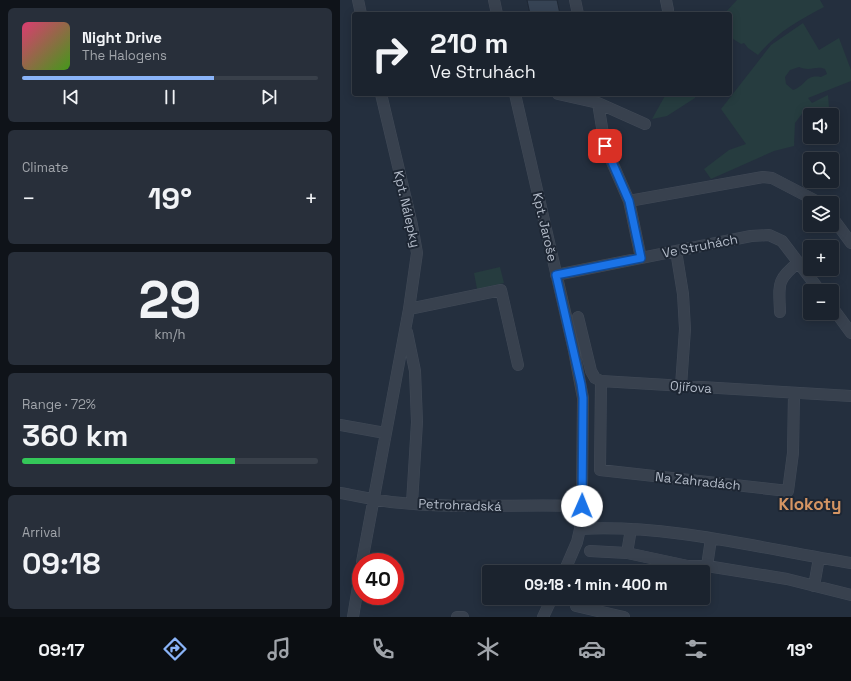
<!DOCTYPE html>
<meta charset="utf-8">
<style>
body{margin:0;font-family:"Space Grotesk",sans-serif;background:#282f3a;color:#f1f3f6;height:100vh;display:flex;flex-direction:column;font-size:15px;white-space:nowrap}
*{box-sizing:border-box;margin:0}
p{font-size:13px;color:#a0a4aa}
.icon{flex:none;width:22px;height:22px;fill:none;stroke:currentColor;stroke-width:2;stroke-linecap:round;stroke-linejoin:round}
.map{position:relative;flex:1;overflow:hidden}
.sheet{display:flex;flex-direction:column;gap:8px;padding:8px;background:#0f1319;width:340px}
.sheet>*{flex:none}
.banner{position:absolute;left:12px;top:12px;width:380px;height:84px;border-radius:4px;box-shadow:0 2px 10px #0003,0 0 0 1px #39404a;background:#1b232e;color:#f1f3f6;overflow:hidden}
.controls{position:absolute;left:463px;top:108px;display:grid;gap:8px}
.controls a{display:grid;place-items:center;width:36px;height:36px;border-radius:4px;background:#1b232e;box-shadow:0 2px 10px #0003,0 0 0 1px #39404a;font-size:20px}
.speed{position:absolute;left:12px;top:553px;display:flex;gap:8px;font-size:20px;font-weight:700;text-align:center}
.speed>*{display:grid;place-content:center;width:52px;height:52px;border-radius:50%;background:#1b232e;box-shadow:0 2px 10px #0003,0 0 0 1px #39404a;line-height:1}
.speed .limit{border:6px solid #d22;background:#fff;color:#111}
.pin{position:absolute;display:grid;place-items:center;width:34px;height:34px;color:#fff;margin:-17px;border-radius:8px;box-shadow:0 2px 6px #0006}
.me{position:absolute;width:44px;margin:-22px;rotate:1deg;stroke-linejoin:round;filter:drop-shadow(0 0 3px #0008)}
.turn{display:flex;align-items:center;gap:14px;height:84px;padding:0 12px;font-size:18px}
.turn .icon{width:52px;height:52px;stroke-width:2.5}
.turn b{display:block;font-size:28px;line-height:34px}
.big{font-size:30px;font-weight:700;line-height:1.1}
.sheet .widget{flex:1;display:flex;flex-direction:column;justify-content:center;gap:6px;min-width:0;padding:0 14px;border-radius:6px;background:#282f3a}
.sheet .dial{align-items:center;gap:0}
.dial b{font-size:52px;line-height:1}
.song{display:flex;align-items:center;gap:12px}
.cover{width:48px;height:48px;border-radius:6px;background:linear-gradient(135deg,hsl(340 70% 55%),hsl(100 70% 35%))}
.played{height:4px;border-radius:2px;background:linear-gradient(90deg,#8ab4f8 65%,#39404a 65%)}
.keys{display:flex;justify-content:space-around;direction:ltr}
.heat{display:flex;justify-content:space-between;align-items:center;font-size:22px;direction:ltr}
.charge{height:6px;border-radius:3px;background:linear-gradient(90deg,#34c759 72%,#39404a 0)}
.trip{position:absolute;left:142px;top:565px;width:228px;height:40px;border-radius:4px;background:#1b232e;box-shadow:0 2px 10px #0003,0 0 0 1px #39404a;font-weight:700;line-height:40px;text-align:center}
.tabs{display:flex;height:64px;justify-content:space-around;align-items:center;background:#0b0e12;color:#a0a4aa}
.tabs .icon{width:28px;height:28px}
.tabs .on{color:#8ab4f8}
.tabs b{font-size:18px;color:#f1f3f6}
main{display:flex;flex:1;min-height:0}
.map>svg:first-child{display:block}
.green{fill:#263c3f;fill-rule:evenodd}
.building{fill:#364354;stroke:#1f2835}
.lines{fill:none;stroke-linecap:round;stroke-linejoin:round}
.minor-casing{stroke:#414a57;stroke-width:12}
.minor{stroke:#38414e;stroke-width:11}
.route-casing{stroke:#114b97;stroke-width:10}
.route{stroke:#1a73e8;stroke-width:7}
.labels{text-anchor:middle;dominant-baseline:central;stroke-width:4;stroke-linejoin:round;paint-order:stroke}
.street-label{font-size:13px;fill:#b4bcc9;stroke:#1d2633}
.district-label{font-size:17px;font-weight:bold;fill:#d59563;stroke:#1d2633}
</style>
<main>
<section class="sheet">
<div class="widget">
<div class="song"><i class="cover"></i><div><b>Night Drive</b><p>The Halogens</p></div></div>
<div class="played"></div>
<div class="keys"><svg class="icon" aria-label="previous" viewBox="0 0 24 24"><path d="M18 5L8 12l10 7zM5 5v14"/></svg><svg class="icon" aria-label="pause" viewBox="0 0 24 24"><path d="M8 5v14M16 5v14"/></svg><svg class="icon" aria-label="next" viewBox="0 0 24 24"><path d="M6 5l10 7-10 7zM19 5v14"/></svg></div>
</div>
<div class="widget"><p>Climate</p>
<div class="heat"><a>−</a><b class="big">19°</b><a>+</a></div>
</div>
<div class="widget dial"><b>29</b><p>km/h</p></div>
<div class="widget"><p>Range · 72%</p><b class="big">360 km</b><div class="charge"></div></div>
<div class="widget"><p>Arrival</p><b class="big">09:18</b></div>
</section>
<div class="map">
<svg width="511" height="617" viewBox="0 0 511 617">
<rect width="100%" height="100%" fill="#242f3e"/>
<!-- green -->
<path class="green" d="M 397,0 L 480,0 L 484,7 C 459,20 436,33 418,55 L 408,48 L 404,43 L 401,44 L 390,37 L 390,14 L 384,14 Z
M 463,23 L 479,50 L 499,38 L 511,70 L 511,81 L 468,98 L 472,103 L 488,95 L 489,108 L 464,111 L 455,123 L 454,146 L 434,151 L 371,179 L 364,169 L 389,150 L 406,144 L 381,109 L 431,45 ZM 459,67 C 471,72 476,65 485,69 L 487,74 L 481,77 C 465,74 467,85 453,90 L 446,84 L 445,77 L 450,70 Z
M 326,94 L 355,94 L 355,98 L 327,116 L 312,119 Z
M 160,267 L 164,283 L 137,289 L 134,273 Z"/>
<!-- building -->
<path class="building" d="M 187,0 L 217,0 L 220,14 L 190,14 Z"/>
<g class="lines">
<defs>
<path id="minor" d="M 18,0 L 21,14
M 154,0 L 157,14
M 235,0 L 238,14
M 326,0 L 328,10
M 175,94 L 234,351 L 243,398 L 242,492 L 240,529 L 237,542 L 224,572
M 218,94 L 258,103 L 305,124
M 258,103 L 265,146 L 289,201 L 301,258
M 289,201 L 423,177 L 432,178 L 480,203
M 492,217 L 511,243
M 336,251 L 343,294 L 345,329 L 341,386
M 216,275 L 411,236 L 429,235 L 442,241 L 480,291
M 492,307 L 511,333
M 69,309 L 161,290 L 178,365
M 440,312 C 439,284 436,280 459,262
M 238,317 L 251,371 L 255,378 L 261,381 L 511,396
M 67,332 L 75,371 L 77,422 L 72,503
M 261,381 L 260,470 L 448,491 L 453,453 L 454,393
M 0,425 L 45,433
M 0,493 C 17,496 34,500 51,502 C 115,509 178,504 242,506
M 240,529 C 329,524 423,549 511,563
M 250,551 L 287,553 L 348,566 L 367,566 L 447,579 L 511,595
M 287,553 L 291,529
M 22,562 L 69,309 L 77,253 L 72,225 L 41,94
M 367,566 L 371,539
M 474,586 L 479,558
M 236,606 L 284,617
M 13,617 L 21,569
M 117,617 L 123,617
M 203,617 L 212,598"/>
</defs>
<!-- minor casing -->
<use href="#minor" class="minor-casing"/>
<!-- minor -->
<use href="#minor" class="minor"/>
</g>
<g class="lines">
<defs>
<path id="route" d="M 242,506 L 243,398 L 241,384 L 216,275 L 301,258 L 289,201 L 265,146"/>
</defs>
<!-- route casing -->
<use href="#route" class="route-casing"/>
<!-- route -->
<use href="#route" class="route"/>
</g>
<g class="labels">
<!-- street labels -->
<g class="street-label">
<text transform="translate(67 209) rotate(77)">Kpt. Nálepky</text>
<text transform="translate(205 227) rotate(77)">Kpt. Jaroše</text>
<text transform="translate(360 246) rotate(-11)">Ve Struhách</text>
<text transform="translate(351 387) rotate(4)">Ojířova</text>
<text transform="translate(358 481) rotate(6)">Na Zahradách</text>
<text transform="translate(120 505) rotate(2)">Petrohradská</text>
</g>
<!-- district labels -->
<g class="district-label">
<text x="470" y="504">Klokoty</text>
</g>
</g>
</svg>
<div class="controls">
<a><svg class="icon" aria-label="sound" viewBox="0 0 24 24"><path d="M4 9h4l5-4v14l-5-4H4zM17 9q2 3 0 6"/></svg></a>
<a><svg class="icon" aria-label="search" viewBox="0 0 24 24"><circle cx="10" cy="10" r="6"/><path d="M15 15l6 6"/></svg></a>
<a><svg class="icon" aria-label="layers" viewBox="0 0 24 24"><path d="M12 4l9 5-9 5-9-5zM3 14l9 5 9-5"/></svg></a>
<a>+</a>
<a>−</a>
</div>
<div class="speed"><div class="limit">40</div></div>
<div class="pin" style="left:265px;top:146px;background:#d93025"><svg class="icon" aria-label="arrive" viewBox="0 0 24 24"><path d="M6 21V4h12l-3 4 3 4H6"/></svg></div>
<svg class="me" style="left:242px;top:506px" viewBox="-20 -20 40 40"><circle r="19" fill="#fff"/><path d="M0-13L10 11 0 6-10 11z" fill="#1a73e8"/></svg>
<div class="trip">09:18 · 1 min · 400 m</div>
<div class="banner">
<div class="turn"><svg class="icon" aria-label="right" viewBox="0 0 24 24"><path d="M7 20v-9h11M14 6l5 5-5 5"/></svg><div><b>210 m</b>Ve Struhách</div></div>
</div>
</div>
</main>
<nav class="tabs">
<b>09:17</b>
<svg class="icon on" aria-label="directions" viewBox="0 0 24 24"><path d="M12 3l9 9-9 9-9-9zM9 14v-3h6M13 9l2 2-2 2"/></svg>
<svg class="icon" aria-label="music" viewBox="0 0 24 24"><path d="M9 18V5l10-2v13"/><circle cx="6" cy="18" r="3"/><circle cx="16" cy="16" r="3"/></svg>
<svg class="icon" aria-label="phone" viewBox="0 0 24 24"><path d="M5 4h4l2 5-3 2q2 4 5 5l2-3 5 2v4C11 20 4 13 5 4z"/></svg>
<svg class="icon" aria-label="climate" viewBox="0 0 24 24"><path d="M12 3v18M4 7l16 10M4 17L20 7"/></svg>
<svg class="icon" aria-label="car" viewBox="0 0 24 24"><path d="M5 17H2v-5l4-1 3-4h7l3 4 3 1v5h-3M9 17h6M6 11h13"/><circle cx="7" cy="17" r="2"/><circle cx="17" cy="17" r="2"/></svg>
<svg class="icon" aria-label="filters" viewBox="0 0 24 24"><path d="M4 7h16M4 17h16"/><circle cx="9" cy="7" r="2"/><circle cx="15" cy="17" r="2"/></svg>
<b>19°</b>
</nav>
